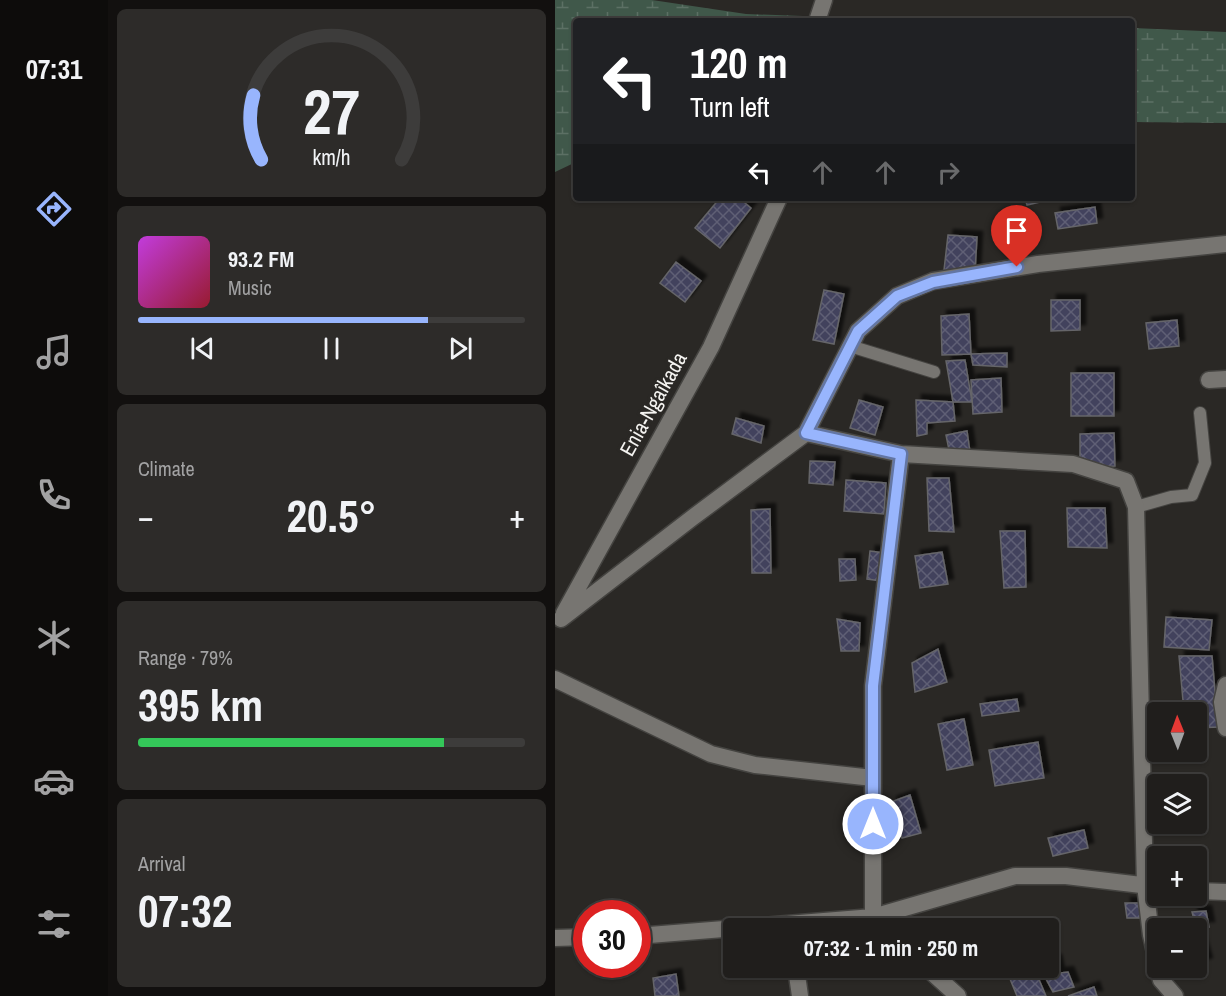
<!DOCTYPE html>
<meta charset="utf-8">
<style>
body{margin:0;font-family:"Archivo Narrow",sans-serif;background:#2d2b29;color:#f1f3f6;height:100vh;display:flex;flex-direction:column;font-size:22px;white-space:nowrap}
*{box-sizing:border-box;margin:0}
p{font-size:20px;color:#a2a2a3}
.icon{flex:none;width:33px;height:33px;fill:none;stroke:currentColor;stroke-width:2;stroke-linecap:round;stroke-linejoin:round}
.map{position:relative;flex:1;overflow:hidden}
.side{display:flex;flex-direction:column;gap:9px;padding:9px;background:#12100f;width:447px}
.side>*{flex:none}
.top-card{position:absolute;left:18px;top:18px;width:562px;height:183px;border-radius:6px;box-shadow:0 2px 4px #0004,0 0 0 2px #3d3c3b;background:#202124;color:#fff;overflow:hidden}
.needle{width:39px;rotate:359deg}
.controls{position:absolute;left:592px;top:702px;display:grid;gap:12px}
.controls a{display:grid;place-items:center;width:60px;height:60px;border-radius:6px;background:#201e1c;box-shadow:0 2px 4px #0004,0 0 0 2px #3d3c3b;font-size:30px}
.speed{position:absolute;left:18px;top:900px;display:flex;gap:12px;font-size:30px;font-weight:700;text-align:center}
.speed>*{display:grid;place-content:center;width:78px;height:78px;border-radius:50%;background:#201e1c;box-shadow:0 2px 4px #0004,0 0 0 2px #3d3c3b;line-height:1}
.speed .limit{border:9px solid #d22;background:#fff;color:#111}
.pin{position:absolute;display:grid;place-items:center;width:51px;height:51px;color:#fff;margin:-62px -26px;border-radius:50% 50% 50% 0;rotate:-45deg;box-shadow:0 0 6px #0007}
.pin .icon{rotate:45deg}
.me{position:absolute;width:66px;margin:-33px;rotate:0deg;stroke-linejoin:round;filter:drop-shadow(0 0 4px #0008)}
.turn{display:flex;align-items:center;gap:21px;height:126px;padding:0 18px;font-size:27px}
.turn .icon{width:78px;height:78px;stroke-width:2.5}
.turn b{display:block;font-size:42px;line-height:51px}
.lanes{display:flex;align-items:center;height:57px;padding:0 18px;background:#0003;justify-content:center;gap:30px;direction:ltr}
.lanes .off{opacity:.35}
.big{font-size:45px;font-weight:700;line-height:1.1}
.side .tile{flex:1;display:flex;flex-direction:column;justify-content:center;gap:9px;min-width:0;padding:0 21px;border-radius:9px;background:#2d2b29}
.side .dial{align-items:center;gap:0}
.dial svg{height:156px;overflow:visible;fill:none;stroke:#3d3c3b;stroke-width:7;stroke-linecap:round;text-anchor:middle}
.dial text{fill:#f1f3f6;stroke:none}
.song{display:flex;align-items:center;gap:18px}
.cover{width:72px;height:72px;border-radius:9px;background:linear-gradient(135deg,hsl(290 70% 55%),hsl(350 70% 35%))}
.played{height:6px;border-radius:3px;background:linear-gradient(90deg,#98b5fd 75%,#3d3c3b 75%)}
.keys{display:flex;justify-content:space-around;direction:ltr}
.heat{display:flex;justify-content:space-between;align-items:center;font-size:33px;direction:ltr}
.charge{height:9px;border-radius:4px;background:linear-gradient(90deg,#34c759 79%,#3d3c3b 0)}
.trip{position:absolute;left:168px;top:918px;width:336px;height:60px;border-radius:6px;background:#201e1c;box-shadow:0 2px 4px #0004,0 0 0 2px #3d3c3b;font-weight:700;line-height:60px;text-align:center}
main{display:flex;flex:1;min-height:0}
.tab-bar{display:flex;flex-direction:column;width:108px;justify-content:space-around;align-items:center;background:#0d0c0b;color:#a2a2a3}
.tab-bar .icon{width:42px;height:42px}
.tab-bar .on{color:#98b5fd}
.tab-bar b{font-size:27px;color:#f1f3f6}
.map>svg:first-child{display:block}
.wetland{fill:url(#wetland-marsh)}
.building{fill:url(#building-cross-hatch);stroke:#656569;stroke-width:1.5;filter:url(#shadow)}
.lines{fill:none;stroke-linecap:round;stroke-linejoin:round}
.service-casing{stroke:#444340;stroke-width:14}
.minor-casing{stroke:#444340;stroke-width:19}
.service{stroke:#777571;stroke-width:12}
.minor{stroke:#777571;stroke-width:16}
.route-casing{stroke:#6376a4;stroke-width:15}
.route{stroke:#98b5fd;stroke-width:10}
.labels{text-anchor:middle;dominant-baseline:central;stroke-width:6;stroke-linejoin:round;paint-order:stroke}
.street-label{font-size:21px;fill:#f4f3f0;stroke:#2a2825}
</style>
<main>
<nav class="tab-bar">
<b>07:31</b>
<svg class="icon on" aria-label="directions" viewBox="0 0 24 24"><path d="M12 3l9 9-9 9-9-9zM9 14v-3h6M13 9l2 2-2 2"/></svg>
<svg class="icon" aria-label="music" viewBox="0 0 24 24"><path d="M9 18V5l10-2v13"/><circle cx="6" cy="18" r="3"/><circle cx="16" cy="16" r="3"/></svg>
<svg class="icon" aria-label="phone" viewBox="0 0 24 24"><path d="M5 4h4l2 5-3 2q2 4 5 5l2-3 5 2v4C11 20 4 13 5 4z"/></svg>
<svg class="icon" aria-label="climate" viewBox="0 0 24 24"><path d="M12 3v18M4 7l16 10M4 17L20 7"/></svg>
<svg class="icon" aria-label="car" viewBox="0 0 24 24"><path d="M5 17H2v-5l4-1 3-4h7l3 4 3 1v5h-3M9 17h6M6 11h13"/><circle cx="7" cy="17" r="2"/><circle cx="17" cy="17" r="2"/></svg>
<svg class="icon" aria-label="filters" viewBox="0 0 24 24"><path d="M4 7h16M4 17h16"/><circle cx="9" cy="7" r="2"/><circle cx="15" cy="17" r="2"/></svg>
</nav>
<section class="side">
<div class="tile dial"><svg viewBox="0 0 100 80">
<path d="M14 69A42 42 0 1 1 86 69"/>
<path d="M14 69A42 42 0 0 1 10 36" stroke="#98b5fd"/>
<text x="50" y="56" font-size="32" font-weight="700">27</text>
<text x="50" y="72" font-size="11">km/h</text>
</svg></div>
<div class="tile">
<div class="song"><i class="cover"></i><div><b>93.2 FM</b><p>Music</p></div></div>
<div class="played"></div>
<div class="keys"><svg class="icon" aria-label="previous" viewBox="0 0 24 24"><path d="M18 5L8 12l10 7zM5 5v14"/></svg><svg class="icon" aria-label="pause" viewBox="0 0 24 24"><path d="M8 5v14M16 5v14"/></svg><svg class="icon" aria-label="next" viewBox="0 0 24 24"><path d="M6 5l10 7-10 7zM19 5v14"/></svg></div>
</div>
<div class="tile"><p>Climate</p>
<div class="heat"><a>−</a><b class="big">20.5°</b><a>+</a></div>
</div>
<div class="tile"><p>Range · 79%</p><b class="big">395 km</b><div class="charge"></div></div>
<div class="tile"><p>Arrival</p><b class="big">07:32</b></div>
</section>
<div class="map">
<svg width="671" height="996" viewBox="0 0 671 996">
<defs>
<pattern id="wetland-marsh" width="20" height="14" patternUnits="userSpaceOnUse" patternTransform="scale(1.5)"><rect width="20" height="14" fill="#40584a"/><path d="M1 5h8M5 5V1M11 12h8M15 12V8" fill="none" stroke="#5c7064"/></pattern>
<pattern id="building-cross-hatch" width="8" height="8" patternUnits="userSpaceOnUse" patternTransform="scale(1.5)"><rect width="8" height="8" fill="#42425d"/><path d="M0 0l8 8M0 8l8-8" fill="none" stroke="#5e5e75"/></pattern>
<filter id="shadow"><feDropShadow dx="5.5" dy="-5.5" stdDeviation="1.5" flood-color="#0009"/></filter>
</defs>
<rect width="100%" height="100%" fill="#2a2825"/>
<!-- wetland -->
<path class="wetland" d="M 0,0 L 97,0 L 191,14 L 384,21 L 21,21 L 21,162 L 0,172 Z
M 578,28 L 671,32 L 671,123 L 578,122 Z"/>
<!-- building -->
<path class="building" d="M 165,198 L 184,198 L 196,208 L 165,248 L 140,228 Z
M 470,198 L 502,198 L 472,205 Z
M 540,207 L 542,223 L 503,229 L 500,213 Z
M 393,235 L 422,237 L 420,272 L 389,270 Z
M 121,262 L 146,281 L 130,302 L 105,283 Z
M 269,290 L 289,294 L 279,344 L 258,340 Z
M 496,300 L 525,300 L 525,330 L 496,331 Z
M 414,314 L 416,354 L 387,355 L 386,316 Z
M 622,320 L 624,346 L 594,349 L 591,323 Z
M 452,353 L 452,367 L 418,365 L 416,354 Z
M 410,360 L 417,402 L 398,402 L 391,361 Z
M 516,373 L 559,373 L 559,416 L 516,416 Z
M 446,378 L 447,412 L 418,414 L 416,380 Z
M 304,400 L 328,407 L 320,435 L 295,428 Z
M 361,400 L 398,402 L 400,421 L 372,423 L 372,434 L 362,436 Z
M 181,418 L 209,426 L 206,443 L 177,434 Z
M 412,431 L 415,452 L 395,455 L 391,435 Z
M 559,433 L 560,466 L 525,467 L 525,434 Z
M 255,461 L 280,462 L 278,485 L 254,483 Z
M 372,478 L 394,478 L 399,532 L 374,531 Z
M 291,480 L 331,483 L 329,514 L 289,511 Z
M 512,508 L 550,508 L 552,548 L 513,547 Z
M 215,509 L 216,573 L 197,573 L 196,510 Z
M 445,531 L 470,531 L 471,587 L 449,588 Z
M 315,551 L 329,553 L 326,581 L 312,579 Z
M 387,552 L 393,584 L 365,588 L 360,556 Z
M 284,559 L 300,559 L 301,580 L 285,581 Z
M 611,617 L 657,620 L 654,650 L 609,647 Z
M 282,619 L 305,623 L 304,651 L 286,651 Z
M 383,649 L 392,682 L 360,692 L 357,663 Z
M 624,656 L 657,656 L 663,727 L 642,728 L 642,712 L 629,712 Z
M 462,699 L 464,711 L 427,716 L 425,704 Z
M 409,719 L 418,765 L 392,770 L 383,724 Z
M 483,742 L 489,778 L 440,786 L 434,750 Z
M 355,795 L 366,833 L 347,838 L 336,802 Z
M 529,830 L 533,848 L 498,856 L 493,838 Z
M 570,903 L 584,903 L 587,918 L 572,918 Z
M 651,911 L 654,927 L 641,927 L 637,912 Z
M 642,931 L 652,963 L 642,966 Z
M 494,960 L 501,960 L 504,973 L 489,975 L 487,968 L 494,968 Z
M 453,968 L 479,968 L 491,996 L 462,996 L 451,969 Z
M 513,972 L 519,987 L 498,992 L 489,975 Z
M 121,974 L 124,996 L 100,996 L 98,978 Z
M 539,987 L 542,996 L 513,996 Z"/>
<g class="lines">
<defs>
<path id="service" d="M 295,346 L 379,372
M 581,507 L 616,497 L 637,495 L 650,463 L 645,413"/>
<path id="minor" d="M 262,21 L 269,0
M 654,380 L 671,379
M 251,433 L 346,454 L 518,464 L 571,481 L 581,507 L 590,885 L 596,935 L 603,966
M 9,613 L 156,347 L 224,198
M 6,619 L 137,518 L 251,433 L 303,331 L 342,296 L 378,281 L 483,264 L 671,244
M 0,679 L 156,754 L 200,765 L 318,778
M 671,685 L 667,702 L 671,728
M 642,891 L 671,892
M 330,928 L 318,917 L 318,686 L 346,454
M 82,936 L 318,917 L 460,876 L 511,876 L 603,887
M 0,938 L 32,937
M 241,968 L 245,996
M 372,968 L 403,996
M 603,968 L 606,980 L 620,996"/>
</defs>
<!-- service casing -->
<use href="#service" class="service-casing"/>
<!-- minor casing -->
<use href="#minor" class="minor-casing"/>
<!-- service -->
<use href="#service" class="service"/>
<!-- minor -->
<use href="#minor" class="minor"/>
</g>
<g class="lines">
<defs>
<path id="route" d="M 318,824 L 318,686 L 346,454 L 251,433 L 303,331 L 342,296 L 378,282 L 462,267"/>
</defs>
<!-- route casing -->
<use href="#route" class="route-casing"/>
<!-- route -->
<use href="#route" class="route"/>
</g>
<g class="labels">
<!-- street labels -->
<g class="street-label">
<text transform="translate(98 404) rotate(-61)">Enia-Ngaîkada</text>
</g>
</g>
</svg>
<div class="controls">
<a><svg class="needle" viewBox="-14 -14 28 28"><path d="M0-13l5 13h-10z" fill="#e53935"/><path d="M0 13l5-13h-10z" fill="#a2a2a3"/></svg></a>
<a><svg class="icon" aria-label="layers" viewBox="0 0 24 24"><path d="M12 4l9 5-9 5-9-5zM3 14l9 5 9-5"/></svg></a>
<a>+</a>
<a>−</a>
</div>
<div class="speed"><div class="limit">30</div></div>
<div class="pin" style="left:462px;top:267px;background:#d93025"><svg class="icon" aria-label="arrive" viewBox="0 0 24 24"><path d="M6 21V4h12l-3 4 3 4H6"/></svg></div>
<svg class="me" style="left:318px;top:824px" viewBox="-20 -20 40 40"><circle r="17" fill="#98b5fd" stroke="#fff" stroke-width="3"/><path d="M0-11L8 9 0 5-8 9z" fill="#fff"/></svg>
<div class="trip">07:32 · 1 min · 250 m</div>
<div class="top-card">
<div class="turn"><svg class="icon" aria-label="left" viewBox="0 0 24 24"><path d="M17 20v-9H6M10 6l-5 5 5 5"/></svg><div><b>120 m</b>Turn left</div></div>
<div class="lanes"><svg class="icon" aria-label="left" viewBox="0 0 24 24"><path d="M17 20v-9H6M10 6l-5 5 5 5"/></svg><svg class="icon off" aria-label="ahead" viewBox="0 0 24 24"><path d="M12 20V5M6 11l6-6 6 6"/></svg><svg class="icon off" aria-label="ahead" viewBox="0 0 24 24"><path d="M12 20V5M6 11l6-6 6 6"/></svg><svg class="icon off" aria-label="right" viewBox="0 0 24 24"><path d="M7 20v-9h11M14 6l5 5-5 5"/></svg></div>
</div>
</div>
</main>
